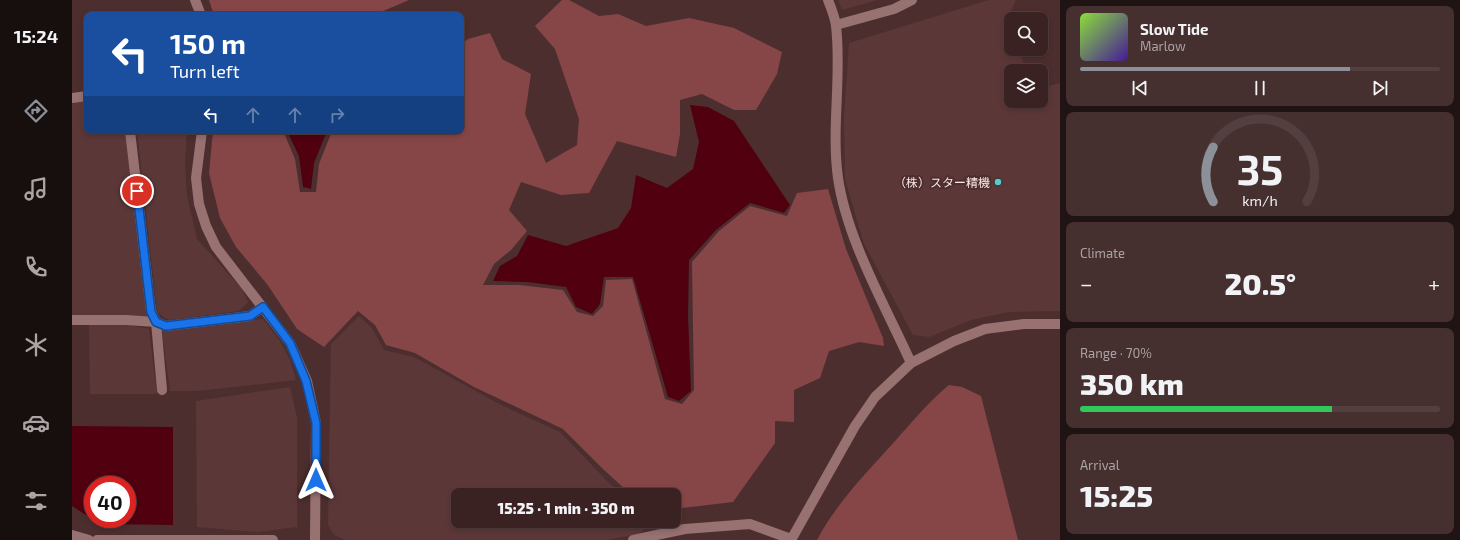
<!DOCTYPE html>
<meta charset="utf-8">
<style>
body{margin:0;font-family:"Exo 2","Noto Sans JP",sans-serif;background:#452f2f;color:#f1f3f6;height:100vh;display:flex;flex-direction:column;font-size:15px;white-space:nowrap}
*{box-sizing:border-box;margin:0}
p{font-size:13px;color:#aba4a5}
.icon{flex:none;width:22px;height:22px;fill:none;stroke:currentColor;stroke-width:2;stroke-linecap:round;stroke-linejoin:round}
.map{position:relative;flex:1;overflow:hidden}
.drawer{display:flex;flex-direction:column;gap:6px;padding:6px;background:#201313;width:400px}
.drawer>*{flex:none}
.banner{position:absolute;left:12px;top:12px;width:380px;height:122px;border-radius:8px;box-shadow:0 2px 6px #0003,0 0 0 1px #543f40;background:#1a4fa0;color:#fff;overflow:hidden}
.controls{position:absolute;left:932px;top:12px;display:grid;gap:8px}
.controls a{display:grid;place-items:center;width:44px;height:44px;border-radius:8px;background:#3a2222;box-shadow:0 2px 6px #0003,0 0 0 1px #543f40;font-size:20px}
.speed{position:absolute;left:12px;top:476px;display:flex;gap:8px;font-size:20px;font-weight:700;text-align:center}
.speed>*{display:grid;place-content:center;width:52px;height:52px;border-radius:50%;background:#3a2222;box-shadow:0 2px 6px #0003,0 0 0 1px #543f40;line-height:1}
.speed .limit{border:6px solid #d22;background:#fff;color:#111}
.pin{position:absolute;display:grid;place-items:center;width:34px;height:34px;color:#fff;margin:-17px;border:2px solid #fff;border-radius:50%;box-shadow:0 1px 4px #0007}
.me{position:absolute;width:44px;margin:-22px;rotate:0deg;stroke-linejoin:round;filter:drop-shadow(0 0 3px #0008)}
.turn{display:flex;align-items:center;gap:14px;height:84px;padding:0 20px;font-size:18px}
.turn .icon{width:52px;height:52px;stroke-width:2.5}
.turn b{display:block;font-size:28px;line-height:34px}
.lanes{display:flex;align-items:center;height:38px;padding:0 20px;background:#0003;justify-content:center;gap:20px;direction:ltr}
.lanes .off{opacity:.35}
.big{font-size:30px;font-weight:800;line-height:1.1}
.drawer .tile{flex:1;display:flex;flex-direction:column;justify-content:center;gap:6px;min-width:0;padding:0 14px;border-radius:8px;background:#452f2f}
.drawer .dial{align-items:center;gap:0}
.dial svg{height:104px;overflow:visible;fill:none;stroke:#543f40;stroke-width:7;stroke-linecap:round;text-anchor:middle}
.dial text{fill:#f1f3f6;stroke:none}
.song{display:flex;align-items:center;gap:12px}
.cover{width:48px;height:48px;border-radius:6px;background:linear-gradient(135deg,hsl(90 70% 55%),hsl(260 70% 35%))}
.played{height:4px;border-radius:2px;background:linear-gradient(90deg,#8c9099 75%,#543f40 75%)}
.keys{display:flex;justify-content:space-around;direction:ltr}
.heat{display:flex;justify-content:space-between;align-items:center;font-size:22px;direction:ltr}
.charge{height:6px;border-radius:3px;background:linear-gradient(90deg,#34c759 70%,#543f40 0)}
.trip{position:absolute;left:379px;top:488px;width:230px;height:40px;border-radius:8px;background:#3a2222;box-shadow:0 2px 6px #0003,0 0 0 1px #543f40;font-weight:800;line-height:40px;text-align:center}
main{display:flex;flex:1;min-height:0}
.tab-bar{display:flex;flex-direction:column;width:72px;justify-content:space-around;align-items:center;background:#170e0e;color:#aba4a5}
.tab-bar .icon{width:28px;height:28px}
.tab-bar .current{color:#8c9099}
.tab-bar b{font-size:18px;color:#f1f3f6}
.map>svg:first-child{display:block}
.built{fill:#5c3738}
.green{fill:#864648}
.water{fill:#50000f;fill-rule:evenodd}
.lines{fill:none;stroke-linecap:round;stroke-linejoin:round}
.minor{stroke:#987171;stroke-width:10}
.route-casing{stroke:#114b97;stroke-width:10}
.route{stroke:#1a73e8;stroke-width:7}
.poi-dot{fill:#51ccd1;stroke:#4d2e2e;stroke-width:1.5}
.labels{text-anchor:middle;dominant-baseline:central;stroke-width:4;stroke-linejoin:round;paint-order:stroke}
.poi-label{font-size:12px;fill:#fae6e5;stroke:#4d2e2e;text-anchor:end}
</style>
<main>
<nav class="tab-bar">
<b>15:24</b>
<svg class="icon current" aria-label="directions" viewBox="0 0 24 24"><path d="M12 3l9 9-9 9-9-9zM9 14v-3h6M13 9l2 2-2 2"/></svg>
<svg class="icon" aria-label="music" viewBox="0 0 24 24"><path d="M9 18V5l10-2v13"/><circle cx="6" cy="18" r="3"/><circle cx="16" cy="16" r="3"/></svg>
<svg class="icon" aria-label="phone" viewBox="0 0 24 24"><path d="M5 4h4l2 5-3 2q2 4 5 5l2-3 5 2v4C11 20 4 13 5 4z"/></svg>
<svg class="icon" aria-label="climate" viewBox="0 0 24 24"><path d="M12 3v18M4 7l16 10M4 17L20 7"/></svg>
<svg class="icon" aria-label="car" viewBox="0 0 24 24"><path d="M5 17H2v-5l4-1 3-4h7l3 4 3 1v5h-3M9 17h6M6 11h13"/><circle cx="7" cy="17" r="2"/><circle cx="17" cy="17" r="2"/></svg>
<svg class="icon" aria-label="filters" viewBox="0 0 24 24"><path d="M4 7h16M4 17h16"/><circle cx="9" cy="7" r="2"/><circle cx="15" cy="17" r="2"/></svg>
</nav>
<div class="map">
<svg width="988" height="540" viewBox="0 0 988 540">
<rect width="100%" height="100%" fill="#4d2e2e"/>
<!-- built -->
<path class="built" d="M 766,0 L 805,0 L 770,10 Z
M 917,0 L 944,0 L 937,15 L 939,22 L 939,49 L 947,49 L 954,71 L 939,71 L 939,101 L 969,101 L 969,88 L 988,83 L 988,311 L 937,312 L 899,320 L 857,337 L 841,335 L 792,244 L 773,179 L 772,119 L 777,43 Z
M 15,101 L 15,131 L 54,131 L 75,316 L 0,316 L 0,103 Z
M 65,131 L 115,131 L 113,162 L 115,196 L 125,239 L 170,289 L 176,302 L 167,311 L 98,320 L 91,317 L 85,311 Z
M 287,316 L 300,328 L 312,350 L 342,357 L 429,405 L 488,432 L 538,484 L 555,495 L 386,495 L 386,521 L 576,521 L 577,526 L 566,534 L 534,540 L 273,540 L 262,535 L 256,525 L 259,344 Z
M 191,319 L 208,341 L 218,360 L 224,380 L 125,391 L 98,391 L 90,331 Z
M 53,324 L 77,329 L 85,394 L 18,394 L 17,325 Z
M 218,387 L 225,417 L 225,527 L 185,532 L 125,527 L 124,401 Z"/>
<!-- green -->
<path class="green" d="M 137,0 L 337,0 L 302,15 L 142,15 Z
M 490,0 L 497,0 L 527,16 L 546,14 L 574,26 L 617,18 L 662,28 L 710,52 L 705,74 L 684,110 L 662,110 L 630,94 L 608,100 L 608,134 L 604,157 L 545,141 L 517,193 L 489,195 L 449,182 L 437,210 L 455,231 L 439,250 L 422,264 L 411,285 L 447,285 L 491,290 L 505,312 L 521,316 L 531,306 L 534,280 L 560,279 L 593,399 L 610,404 L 622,390 L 620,262 L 647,231 L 678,206 L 715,216 L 725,193 L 756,189 L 774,249 L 811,338 L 812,346 L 787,342 L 757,351 L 748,378 L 722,390 L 722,422 L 703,421 L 703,443 L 661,502 L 602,509 L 602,495 L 563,495 L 554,490 L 531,469 L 491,429 L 402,387 L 343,353 L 314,345 L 303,325 L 286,311 L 252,347 L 225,329 L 195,284 L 164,247 L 148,218 L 137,173 L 141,131 L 213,131 L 212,133 L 223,159 L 228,192 L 244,192 L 247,164 L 260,131 L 389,131 L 389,45 L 396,39 L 418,33 L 430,59 L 459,74 L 453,114 L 474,163 L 505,145 L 507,119 L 483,49 L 463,26 Z
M 877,385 L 890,387 L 909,396 L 946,540 L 745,540 C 765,502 796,471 824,440 C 841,421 857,401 877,385 Z"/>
<!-- water -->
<path class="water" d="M 618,105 L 636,107 L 662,121 L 718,205 L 712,213 L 678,203 L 644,230 L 617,260 L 616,315 L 619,391 L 607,401 L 596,397 L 561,277 L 532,277 L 528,304 L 520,314 L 504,307 L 494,287 L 455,282 L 421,281 L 428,266 L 445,256 L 456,235 L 494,246 L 546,228 L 559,208 L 564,175 L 595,188 L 621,169 L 627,142 Z
M 215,131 L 255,131 L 242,163 L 239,189 L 231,187 L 227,156 Z
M 0,426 L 101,427 L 101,525 L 28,524 L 0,506 ZM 21,485 L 55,485 L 55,519 L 21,519 Z"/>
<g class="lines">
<!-- minor -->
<path class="minor" d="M 123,0 L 129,15
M 756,0 C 759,8 763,17 764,26 C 770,76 759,127 766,178 C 775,240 813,305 839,363
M 764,25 L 822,9 L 840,0
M 0,98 L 15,96
M 58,131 L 79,311 L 84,322 L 94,326 L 178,316 L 191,307
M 130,131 L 124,178 L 127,204 L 134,226 L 144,247 L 218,343 L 235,381 L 244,423 L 243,540
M 0,320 L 54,320 L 84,322 L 90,390
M 0,535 L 17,540
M 25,540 L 201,540
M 561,540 L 613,529 L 678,524 L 719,539
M 719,540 L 783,426 L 803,397 L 839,363 L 882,341 L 913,329 L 952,324 L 988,324"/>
</g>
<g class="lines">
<defs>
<path id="route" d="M 65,191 L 79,312 L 84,322 L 94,326 L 178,316 L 191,307 L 218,343 L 234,381 L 244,423 L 244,480"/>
</defs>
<!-- route casing -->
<use href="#route" class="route-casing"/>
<!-- route -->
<use href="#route" class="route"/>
</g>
<!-- markers -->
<circle class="poi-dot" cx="926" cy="182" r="4"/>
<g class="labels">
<!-- poi labels -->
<g class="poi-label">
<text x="918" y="182">（株）スター精機</text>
</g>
</g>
</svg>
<div class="controls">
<a><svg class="icon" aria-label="search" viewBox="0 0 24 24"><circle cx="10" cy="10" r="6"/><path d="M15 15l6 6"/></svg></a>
<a><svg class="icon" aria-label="layers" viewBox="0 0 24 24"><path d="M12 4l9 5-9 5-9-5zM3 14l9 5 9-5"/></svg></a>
</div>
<div class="speed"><div class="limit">40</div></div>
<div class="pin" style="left:65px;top:191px;background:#d93025"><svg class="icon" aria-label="arrive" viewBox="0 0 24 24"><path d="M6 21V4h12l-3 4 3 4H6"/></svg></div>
<svg class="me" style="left:244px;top:480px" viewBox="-20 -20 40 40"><path d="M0-17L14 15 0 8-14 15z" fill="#1a73e8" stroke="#fff" stroke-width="4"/></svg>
<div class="trip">15:25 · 1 min · 350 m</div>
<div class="banner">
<div class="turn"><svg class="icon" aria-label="left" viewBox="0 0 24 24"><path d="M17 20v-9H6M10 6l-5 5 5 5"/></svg><div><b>150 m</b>Turn left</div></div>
<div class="lanes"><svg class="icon" aria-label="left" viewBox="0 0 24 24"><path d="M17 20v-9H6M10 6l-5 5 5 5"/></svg><svg class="icon off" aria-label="ahead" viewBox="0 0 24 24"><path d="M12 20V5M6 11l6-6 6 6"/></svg><svg class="icon off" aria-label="ahead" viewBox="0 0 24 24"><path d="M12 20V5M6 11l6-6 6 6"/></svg><svg class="icon off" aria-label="right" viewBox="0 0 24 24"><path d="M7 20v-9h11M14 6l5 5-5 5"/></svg></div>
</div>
</div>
<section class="drawer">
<div class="tile">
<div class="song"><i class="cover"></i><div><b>Slow Tide</b><p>Marlow</p></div></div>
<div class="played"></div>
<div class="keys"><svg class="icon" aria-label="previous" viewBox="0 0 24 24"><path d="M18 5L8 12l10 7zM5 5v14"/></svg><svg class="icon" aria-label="pause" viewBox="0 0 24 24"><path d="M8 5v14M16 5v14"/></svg><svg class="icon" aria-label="next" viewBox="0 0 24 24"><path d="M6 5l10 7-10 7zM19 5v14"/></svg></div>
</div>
<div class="tile dial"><svg viewBox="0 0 100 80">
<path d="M14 69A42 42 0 1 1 86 69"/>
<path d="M14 69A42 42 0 0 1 14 27" stroke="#8c9099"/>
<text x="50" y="56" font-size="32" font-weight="700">35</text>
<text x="50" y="72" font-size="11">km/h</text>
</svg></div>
<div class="tile"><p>Climate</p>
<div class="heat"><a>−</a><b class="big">20.5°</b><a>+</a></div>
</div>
<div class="tile"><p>Range · 70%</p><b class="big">350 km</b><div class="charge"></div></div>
<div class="tile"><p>Arrival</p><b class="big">15:25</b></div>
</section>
</main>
